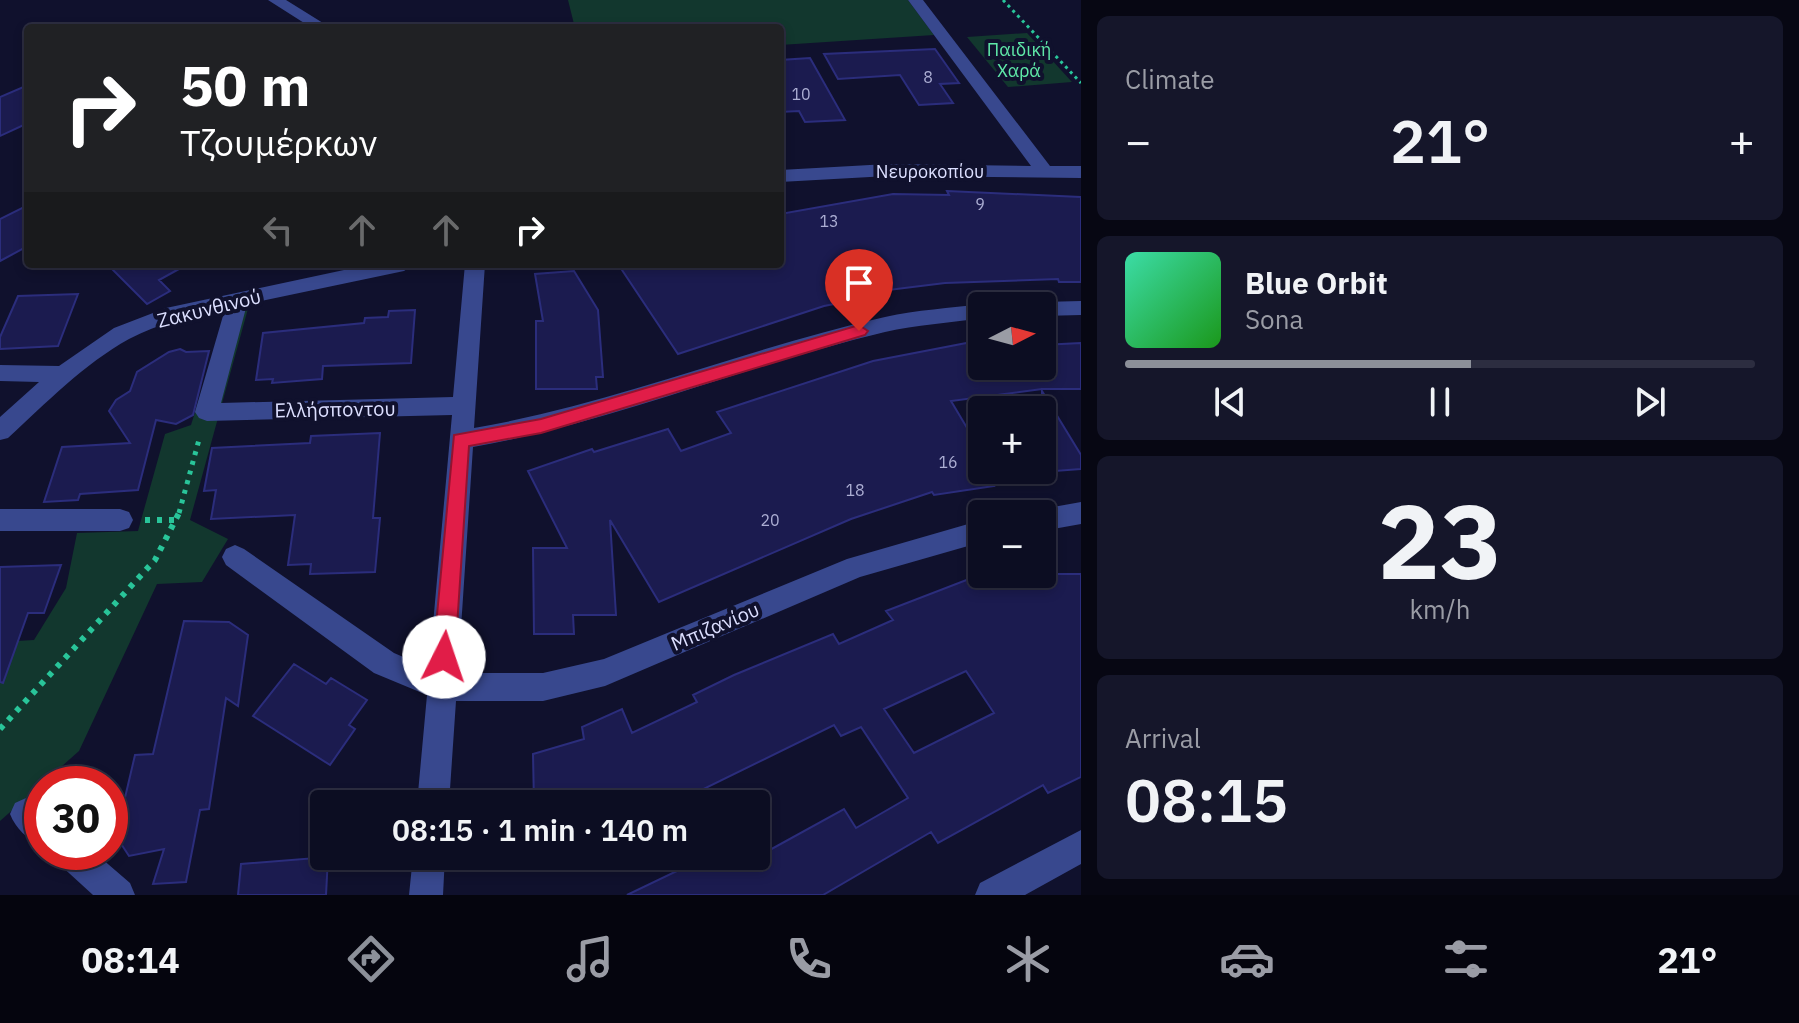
<!DOCTYPE html>
<meta charset="utf-8">
<style>
body{margin:0;font-family:"IBM Plex Sans",sans-serif;background:#15162a;color:#f1f3f6;height:100vh;display:flex;flex-direction:column;font-size:30px;white-space:nowrap}
*{box-sizing:border-box;margin:0}
p{font-size:26px;color:#9a9ca5}
.icon{flex:none;width:44px;height:44px;fill:none;stroke:currentColor;stroke-width:2;stroke-linecap:round;stroke-linejoin:round}
.map{position:relative;flex:1;overflow:hidden}
.side{display:flex;flex-direction:column;gap:16px;padding:16px;background:#070713;width:718px}
.side>*{flex:none}
.banner{position:absolute;left:24px;top:24px;width:760px;height:244px;border-radius:8px;box-shadow:0 4px 12px #0003,0 0 0 2px #2c2d40;background:#202124;color:#fff;overflow:hidden}
.needle{width:52px;rotate:84deg}
.fabs{position:absolute;left:968px;top:292px;display:grid;gap:16px}
.fabs a{display:grid;place-items:center;width:88px;height:88px;border-radius:8px;background:#0c0d22;box-shadow:0 4px 12px #0003,0 0 0 2px #2c2d40;font-size:40px}
.speed{position:absolute;left:24px;top:766px;display:flex;gap:16px;font-size:40px;font-weight:700;text-align:center}
.speed>*{display:grid;place-content:center;width:104px;height:104px;border-radius:50%;background:#0c0d22;box-shadow:0 4px 12px #0003,0 0 0 2px #2c2d40;line-height:1}
.speed .limit{border:12px solid #d22;background:#fff;color:#111}
.pin{position:absolute;display:grid;place-items:center;width:68px;height:68px;color:#fff;margin:-82px -34px;border-radius:50% 50% 50% 0;rotate:-45deg;box-shadow:0 0 8px #0007}
.pin .icon{rotate:45deg}
.me{position:absolute;width:88px;margin:-44px;rotate:4deg;stroke-linejoin:round;filter:drop-shadow(0 0 6px #0008)}
.turn{display:flex;align-items:center;gap:28px;height:168px;padding:0 24px;font-size:36px}
.turn .icon{width:104px;height:104px;stroke-width:2.5}
.turn b{display:block;font-size:56px;line-height:68px}
.lanes{display:flex;align-items:center;height:76px;padding:0 24px;background:#0003;justify-content:center;gap:40px;direction:ltr}
.lanes .off{opacity:.35}
.big{font-size:60px;font-weight:600;line-height:1.1}
.side .tile{flex:1;display:flex;flex-direction:column;justify-content:center;gap:12px;min-width:0;padding:0 28px;border-radius:12px;background:#15162a}
.side .dial{align-items:center;gap:0}
.dial b{font-size:104px;line-height:1}
.song{display:flex;align-items:center;gap:24px}
.cover{width:96px;height:96px;border-radius:12px;background:linear-gradient(135deg,hsl(160 70% 55%),hsl(120 70% 35%))}
.played{height:8px;border-radius:4px;background:linear-gradient(90deg,#8c9099 55%,#2c2d40 55%)}
.keys{display:flex;justify-content:space-around;direction:ltr}
.heat{display:flex;justify-content:space-between;align-items:center;font-size:44px;direction:ltr}
.trip{position:absolute;left:310px;top:790px;width:460px;height:80px;border-radius:8px;background:#0c0d22;box-shadow:0 4px 12px #0003,0 0 0 2px #2c2d40;font-weight:600;line-height:80px;text-align:center}
.menu{display:flex;height:128px;justify-content:space-around;align-items:center;background:#05050e;color:#9a9ca5}
.menu .icon{width:56px;height:56px}
.menu .active{color:#8c9099}
.menu b{font-size:36px;color:#f1f3f6}
main{display:flex;flex:1;min-height:0}
.map>svg:first-child{display:block}
.green{fill:#12372e}
.building{fill:#1b1b4f;stroke:#2b2d7c;stroke-width:2;fill-rule:evenodd}
.lines{fill:none;stroke-linecap:round;stroke-linejoin:round}
.path-far2{stroke:#29c59a;stroke-width:3;stroke-dasharray:3 4;stroke-linecap:butt}
.path-far1{stroke:#29c59a;stroke-width:5;stroke-dasharray:4 6;stroke-linecap:butt}
.path{stroke:#29c59a;stroke-width:6;stroke-dasharray:5 7;stroke-linecap:butt}
.minor{fill:#38488e;fill-rule:evenodd}
.route{fill:#e11d48;stroke:#92132f;stroke-width:2}
.labels{text-anchor:middle;dominant-baseline:central;stroke-width:8;stroke-linejoin:round;paint-order:stroke}
.number-label{font-size:16px;fill:#acaed3}
.far-park-label{font-size:18px;fill:#5fe8a8;stroke:#10112d}
.far-street-label{font-size:18px;fill:#dcdfff;stroke:#10112d}
.street-label{font-size:20px;fill:#dcdfff;stroke:#10112d}
</style>
<main>
<div class="map">
<svg width="1081" height="895" viewBox="0 0 1081 895">
<rect width="100%" height="100%" fill="#10112d"/>
<!-- green -->
<path class="green" d="M 568,0 L 908,0 L 934,35 L 780,45 L 780,28 L 575,28 Z
M 1027,33 L 1072,82 L 1008,87 L 967,37 Z
M 249,305 L 190,520 L 228,539 L 202,582 L 157,584 L 79,751 L 0,821 L 0,642 L 34,640 L 66,588 L 77,533 L 138,531 L 165,434 L 191,425 L 227,310 Z"/>
<!-- building -->
<path class="building" d="M 935,49 L 959,83 L 940,84 L 953,103 L 919,105 L 900,75 L 838,79 L 824,54 Z
M 810,58 L 845,120 L 805,122 L 799,111 L 780,112 L 780,60 Z
M 28,85 L 28,123 L 0,136 L 0,97 Z
M 947,191 L 1081,197 L 1081,282 L 1059,282 L 1058,279 L 945,283 L 872,292 L 875,296 L 824,306 L 678,354 L 618,264 L 780,264 L 780,214 L 893,194 L 949,195 Z
M 28,205 L 28,246 L 0,261 L 0,219 Z
M 107,264 L 188,264 L 159,280 L 170,291 L 147,304 Z
M 574,271 L 598,310 L 603,377 L 596,377 L 597,389 L 536,389 L 536,321 L 543,321 L 535,274 Z
M 78,294 L 58,346 L 0,349 L 0,337 L 18,296 Z
M 415,310 L 411,363 L 323,366 L 322,379 L 272,383 L 273,379 L 256,380 L 263,333 L 364,323 L 365,318 L 388,317 L 389,311 Z
M 982,340 L 982,366 L 1042,366 L 1042,345 L 1081,343 L 1081,389 L 1042,389 L 951,401 L 982,453 L 982,470 L 992,470 L 996,477 L 989,477 L 994,486 L 934,495 L 932,492 L 851,519 L 659,602 L 610,520 L 616,615 L 573,615 L 574,634 L 534,634 L 533,548 L 567,548 L 528,471 L 592,449 L 594,452 L 668,429 L 681,451 L 731,433 L 717,412 L 873,361 Z
M 180,349 L 186,352 L 209,351 L 193,415 L 176,424 L 156,420 L 138,490 L 80,494 L 78,500 L 44,502 L 62,447 L 130,443 L 109,411 L 116,400 L 130,391 L 137,372 L 169,352 Z
M 1042,391 L 1081,455 L 1081,469 L 1042,472 Z
M 380,433 L 373,518 L 380,518 L 375,572 L 310,574 L 311,564 L 288,565 L 295,515 L 211,519 L 216,490 L 204,491 L 212,448 L 310,443 L 311,436 Z
M 61,565 L 44,613 L 28,613 L 3,683 L 0,682 L 0,567 Z
M 982,574 L 1081,574 L 1081,777 L 1048,793 L 1043,785 L 938,843 L 931,832 L 823,895 L 627,895 L 708,856 L 757,857 L 844,809 L 856,828 L 908,798 L 861,727 L 841,736 L 834,725 L 673,804 L 534,804 L 533,754 L 584,739 L 582,727 L 622,709 L 632,733 L 697,702 L 693,695 L 734,675 L 833,634 L 839,644 L 893,620 L 886,611 ZM 966,671 L 994,713 L 914,753 L 884,709 Z
M 184,621 L 229,622 L 248,635 L 238,706 L 226,698 L 209,809 L 200,810 L 186,882 L 153,884 L 164,849 L 129,856 L 116,836 L 135,755 L 153,754 Z
M 294,664 L 326,684 L 331,678 L 367,700 L 349,725 L 355,729 L 330,765 L 253,716 Z
M 328,857 L 326,895 L 238,895 L 241,864 Z"/>
<g class="lines">
<!-- path-far2 -->
<path class="path-far2" d="M 1003,0 L 1081,83"/>
<!-- path-far1 -->
<path class="path-far1" d="M 179,513 L 200,436"/>
<!-- path -->
<path class="path" d="M 145,520 L 178,520
M 0,729 L 155,560 L 180,511"/>
<!-- minor -->
<path class="minor" d="M 268,0 L 286,0 L 331,28 L 312,28 Z
M 908,0 L 923,0 L 1050,166 L 1081,166 L 1081,178 L 888,176 L 780,182 L 780,170 L 888,164 L 1031,166 Z
M 372,264 L 414,264 L 404,271 L 247,304 L 221,403 L 453,397 L 465,264 L 485,264 L 474,428 C 614,404 747,348 885,317 C 917,310 950,308 982,304 L 990,306 L 982,306 L 982,318 C 950,323 916,325 885,332 C 746,365 614,422 473,447 L 458,673 L 543,673 L 604,659 L 847,559 L 982,520 L 982,542 L 860,577 L 605,686 L 543,701 L 456,701 L 449,804 L 417,804 L 427,695 L 374,673 L 226,565 L 222,557 L 226,549 L 235,545 L 244,549 L 394,653 L 429,668 L 452,415 L 207,421 L 199,418 L 195,412 L 225,309 C 193,316 159,323 129,339 C 84,364 46,403 8,438 L 0,440 L 0,417 L 39,382 L 0,381 L 0,365 L 59,366 L 114,328 L 166,308 Z
M 1081,301 L 1081,315 L 1042,316 L 1042,306 L 1033,306 L 1042,302 Z
M 1081,502 L 1081,524 L 1042,531 L 1042,514 L 1032,514 L 1042,509 Z
M 0,509 L 120,509 L 129,512 L 133,520 L 129,528 L 120,531 L 0,531 Z
M 26,798 L 42,807 L 42,845 C 27,839 16,829 10,814 L 15,803 Z
M 1081,830 L 1081,864 L 1025,895 L 975,895 L 980,883 Z
M 53,852 L 94,852 L 130,883 L 135,895 L 93,895 L 58,863 Z
M 413,856 L 445,856 L 443,895 L 409,895 Z"/>
</g>
<!-- route -->
<path class="route" d="M 859,325 L 868,331 L 865,335 L 541,433 L 469,446 L 455,657 L 451,664 L 444,667 L 436,664 L 433,657 L 454,435 L 541,419 Z"/>
<g class="labels">
<!-- number labels -->
<g class="number-label">
<text x="928" y="77">8</text>
<text x="801" y="94">10</text>
<text x="980" y="204">9</text>
<text x="829" y="221">13</text>
<text x="948" y="462">16</text>
<text x="855" y="490">18</text>
<text x="770" y="520">20</text>
</g>
<!-- far-park labels -->
<g class="far-park-label">
<text x="1019" y="49">Παιδική<tspan x="1019" dy="21">Χαρά</tspan></text>
</g>
<!-- far-street labels -->
<g class="far-street-label">
<text x="930" y="171">Νευροκοπίου</text>
</g>
<!-- street labels -->
<g class="street-label">
<text transform="translate(209 308) rotate(-14)">Ζακυνθινού</text>
<text transform="translate(335 409) rotate(-1)">Ελλήσποντου</text>
<text transform="translate(715 626) rotate(-23)">Μπιζανίου</text>
</g>
</g>
</svg>
<div class="fabs">
<a><svg class="needle" viewBox="-14 -14 28 28"><path d="M0-13l5 13h-10z" fill="#e53935"/><path d="M0 13l5-13h-10z" fill="#9a9ca5"/></svg></a>
<a>+</a>
<a>−</a>
</div>
<div class="speed"><div class="limit">30</div></div>
<div class="pin" style="left:859px;top:331px;background:#d93025"><svg class="icon" aria-label="arrive" viewBox="0 0 24 24"><path d="M6 21V4h12l-3 4 3 4H6"/></svg></div>
<svg class="me" style="left:444px;top:657px" viewBox="-20 -20 40 40"><circle r="19" fill="#fff"/><path d="M0-13L10 11 0 6-10 11z" fill="#e11d48"/></svg>
<div class="trip">08:15 · 1 min · 140 m</div>
<div class="banner">
<div class="turn"><svg class="icon" aria-label="right" viewBox="0 0 24 24"><path d="M7 20v-9h11M14 6l5 5-5 5"/></svg><div><b>50 m</b>Τζουμέρκων</div></div>
<div class="lanes"><svg class="icon off" aria-label="left" viewBox="0 0 24 24"><path d="M17 20v-9H6M10 6l-5 5 5 5"/></svg><svg class="icon off" aria-label="ahead" viewBox="0 0 24 24"><path d="M12 20V5M6 11l6-6 6 6"/></svg><svg class="icon off" aria-label="ahead" viewBox="0 0 24 24"><path d="M12 20V5M6 11l6-6 6 6"/></svg><svg class="icon" aria-label="right" viewBox="0 0 24 24"><path d="M7 20v-9h11M14 6l5 5-5 5"/></svg></div>
</div>
</div>
<section class="side">
<div class="tile"><p>Climate</p>
<div class="heat"><a>−</a><b class="big">21°</b><a>+</a></div>
</div>
<div class="tile">
<div class="song"><i class="cover"></i><div><b>Blue Orbit</b><p>Sona</p></div></div>
<div class="played"></div>
<div class="keys"><svg class="icon" aria-label="previous" viewBox="0 0 24 24"><path d="M18 5L8 12l10 7zM5 5v14"/></svg><svg class="icon" aria-label="pause" viewBox="0 0 24 24"><path d="M8 5v14M16 5v14"/></svg><svg class="icon" aria-label="next" viewBox="0 0 24 24"><path d="M6 5l10 7-10 7zM19 5v14"/></svg></div>
</div>
<div class="tile dial"><b>23</b><p>km/h</p></div>
<div class="tile"><p>Arrival</p><b class="big">08:15</b></div>
</section>
</main>
<nav class="menu">
<b>08:14</b>
<svg class="icon active" aria-label="directions" viewBox="0 0 24 24"><path d="M12 3l9 9-9 9-9-9zM9 14v-3h6M13 9l2 2-2 2"/></svg>
<svg class="icon" aria-label="music" viewBox="0 0 24 24"><path d="M9 18V5l10-2v13"/><circle cx="6" cy="18" r="3"/><circle cx="16" cy="16" r="3"/></svg>
<svg class="icon" aria-label="phone" viewBox="0 0 24 24"><path d="M5 4h4l2 5-3 2q2 4 5 5l2-3 5 2v4C11 20 4 13 5 4z"/></svg>
<svg class="icon" aria-label="climate" viewBox="0 0 24 24"><path d="M12 3v18M4 7l16 10M4 17L20 7"/></svg>
<svg class="icon" aria-label="car" viewBox="0 0 24 24"><path d="M5 17H2v-5l4-1 3-4h7l3 4 3 1v5h-3M9 17h6M6 11h13"/><circle cx="7" cy="17" r="2"/><circle cx="17" cy="17" r="2"/></svg>
<svg class="icon" aria-label="filters" viewBox="0 0 24 24"><path d="M4 7h16M4 17h16"/><circle cx="9" cy="7" r="2"/><circle cx="15" cy="17" r="2"/></svg>
<b>21°</b>
</nav>
